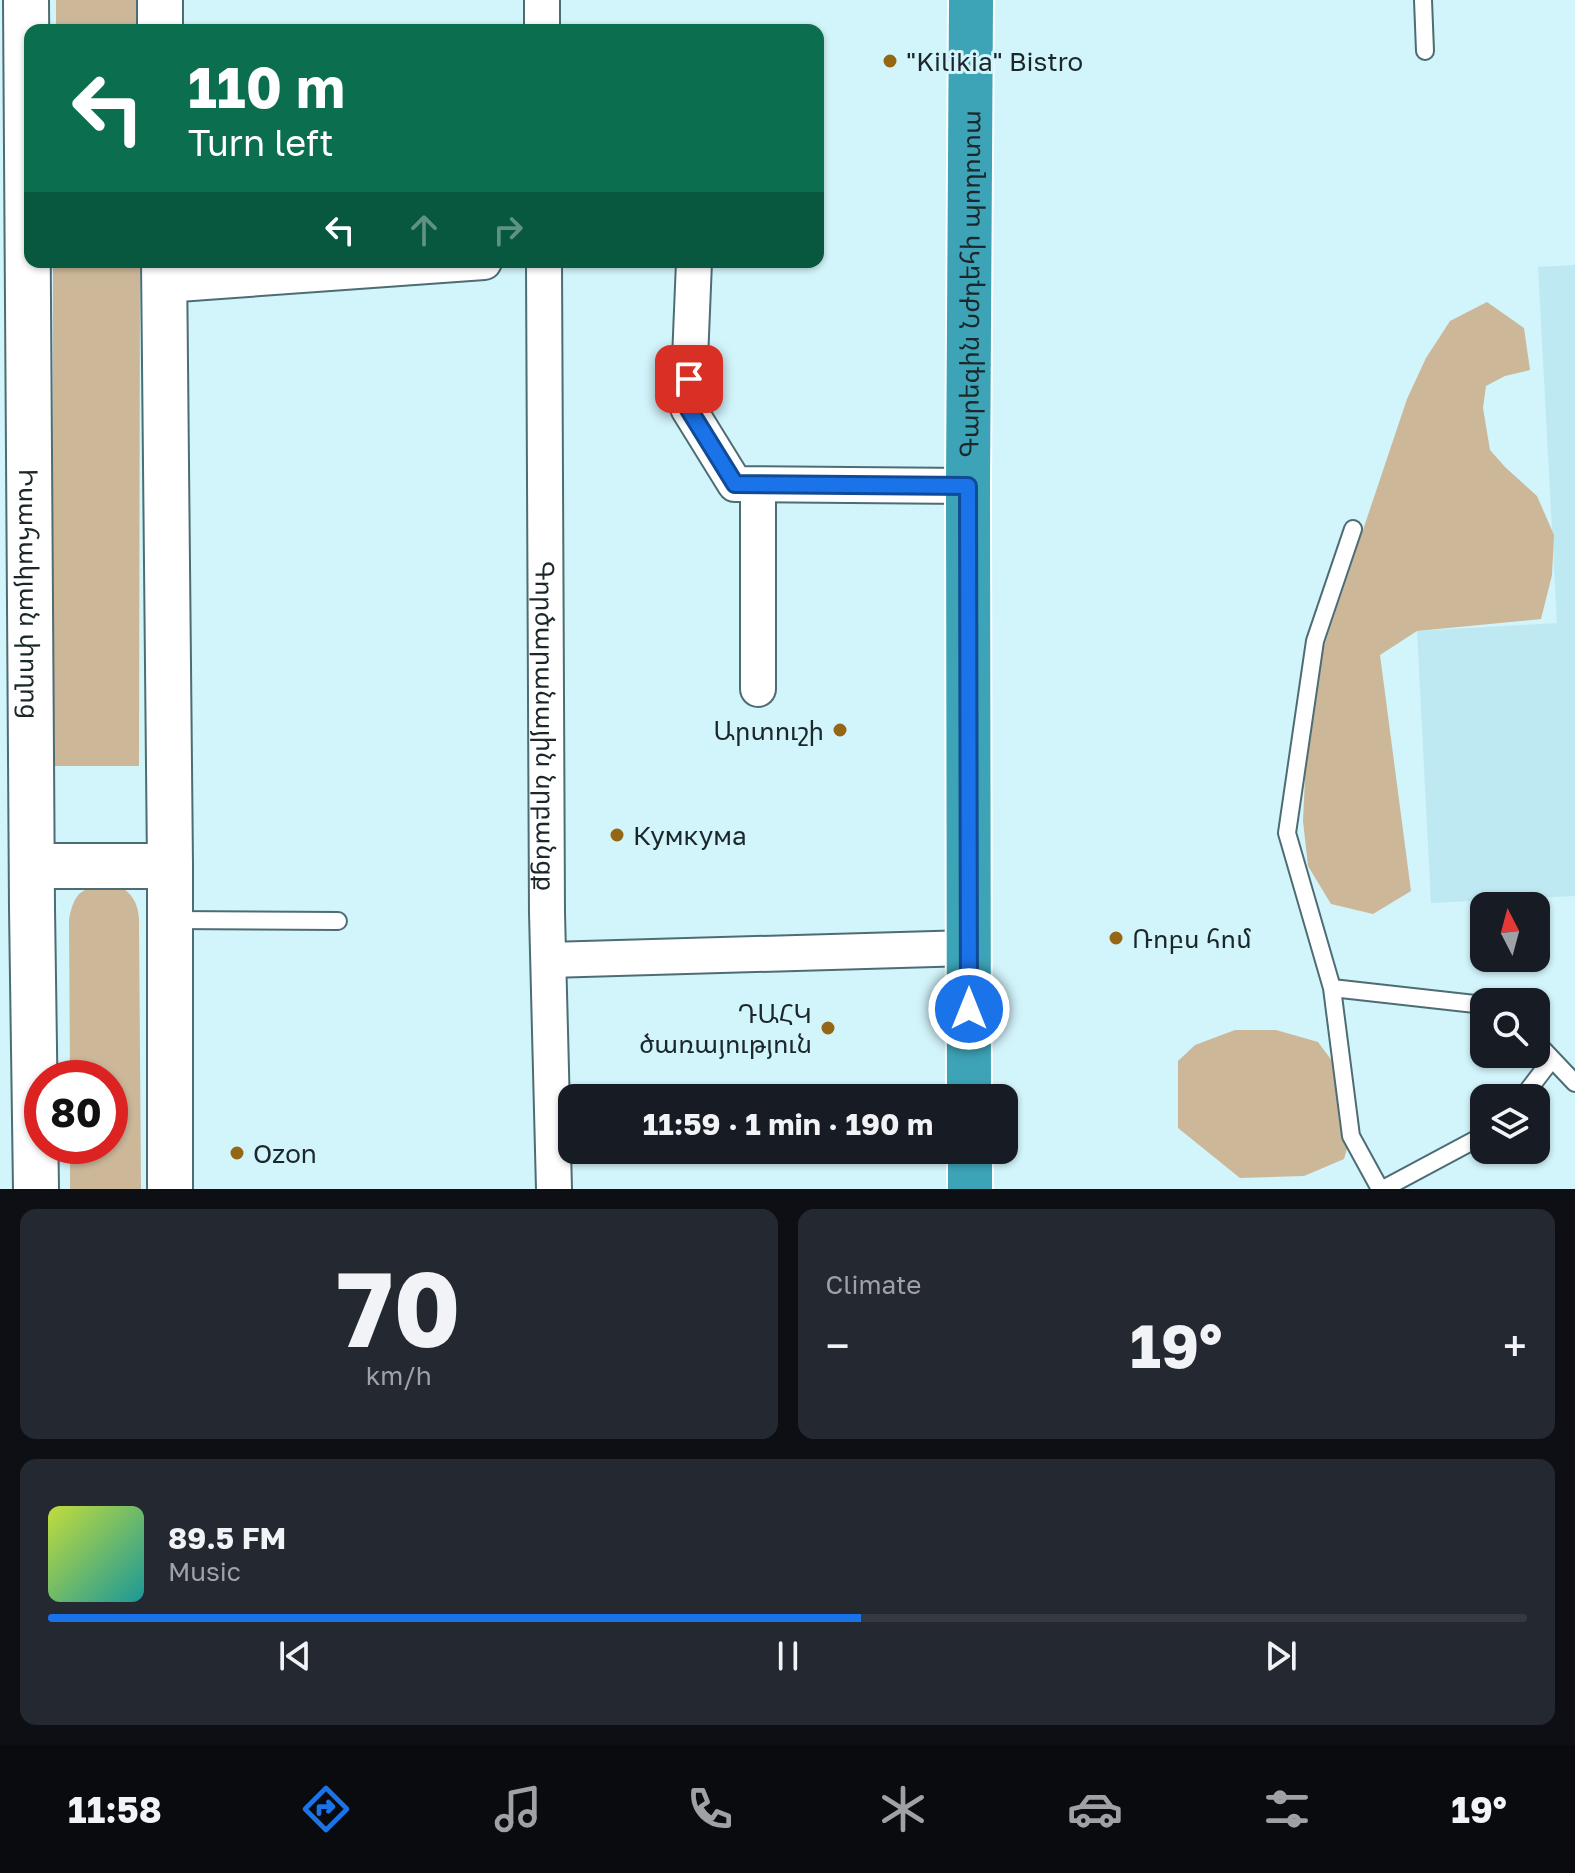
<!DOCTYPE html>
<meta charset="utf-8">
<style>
body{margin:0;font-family:"Golos Text","Noto Sans Armenian",sans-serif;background:#242831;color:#f1f3f6;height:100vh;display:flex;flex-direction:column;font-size:30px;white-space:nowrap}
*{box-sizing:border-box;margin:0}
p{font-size:26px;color:#9ea1a6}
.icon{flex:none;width:44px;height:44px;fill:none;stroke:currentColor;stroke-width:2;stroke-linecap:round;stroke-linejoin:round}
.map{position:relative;height:1189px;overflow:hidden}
.side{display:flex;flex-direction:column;gap:20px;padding:20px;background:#0d0f14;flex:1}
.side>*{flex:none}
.banner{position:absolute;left:24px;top:24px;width:800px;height:244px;border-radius:16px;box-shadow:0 2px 6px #0004;background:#0b6e4f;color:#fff;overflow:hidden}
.needle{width:52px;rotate:354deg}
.tools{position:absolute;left:1470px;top:892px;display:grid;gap:16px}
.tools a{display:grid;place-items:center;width:80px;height:80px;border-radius:16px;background:#171b24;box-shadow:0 2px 6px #0004;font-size:40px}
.speed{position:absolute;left:24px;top:1060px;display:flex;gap:16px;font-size:40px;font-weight:700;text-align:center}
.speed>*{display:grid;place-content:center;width:104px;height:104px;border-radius:50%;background:#171b24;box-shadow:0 2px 6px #0004;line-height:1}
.speed .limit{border:12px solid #d22;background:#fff;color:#111}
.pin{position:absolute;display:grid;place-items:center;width:68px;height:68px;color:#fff;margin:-34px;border-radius:16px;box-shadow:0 4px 12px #0006}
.me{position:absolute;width:88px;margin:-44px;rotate:0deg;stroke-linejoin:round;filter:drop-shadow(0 0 6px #0008)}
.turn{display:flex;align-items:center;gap:28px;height:168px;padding:0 32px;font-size:36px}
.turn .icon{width:104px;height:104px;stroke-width:2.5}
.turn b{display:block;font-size:56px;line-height:68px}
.lanes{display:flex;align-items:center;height:76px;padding:0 32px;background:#0003;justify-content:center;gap:40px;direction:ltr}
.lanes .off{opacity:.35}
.big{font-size:60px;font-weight:700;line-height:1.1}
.side .card{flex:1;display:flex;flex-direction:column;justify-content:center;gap:12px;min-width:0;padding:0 28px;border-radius:16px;background:#242831}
.side .dial{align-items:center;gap:0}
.dial b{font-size:104px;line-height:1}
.song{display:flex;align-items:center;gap:24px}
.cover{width:96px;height:96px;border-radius:12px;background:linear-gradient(135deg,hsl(70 70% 55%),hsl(180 70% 35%))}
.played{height:8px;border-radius:4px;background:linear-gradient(90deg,#1a73e8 55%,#363941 55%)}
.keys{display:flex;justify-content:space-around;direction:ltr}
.heat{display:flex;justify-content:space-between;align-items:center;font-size:44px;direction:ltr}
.side .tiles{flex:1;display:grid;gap:20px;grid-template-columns:1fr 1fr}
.card:last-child{grid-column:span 2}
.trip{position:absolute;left:558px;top:1084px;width:460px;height:80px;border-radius:16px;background:#171b24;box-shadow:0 2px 6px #0004;font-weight:700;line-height:80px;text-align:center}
.menu{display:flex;height:128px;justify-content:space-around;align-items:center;background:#090b0e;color:#9ea1a6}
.menu .icon{width:56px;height:56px}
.menu .on{color:#1a73e8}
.menu b{font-size:36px;color:#f1f3f6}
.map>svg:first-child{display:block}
.built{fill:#bee9f3}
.green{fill:#ccb799}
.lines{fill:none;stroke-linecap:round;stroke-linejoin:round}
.lane-casing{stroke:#4e6c73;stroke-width:20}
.street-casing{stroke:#4e6c73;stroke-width:38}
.secondary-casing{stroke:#4e6c73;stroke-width:48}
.highway-casing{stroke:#fff;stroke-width:48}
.lane{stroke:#fff;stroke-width:16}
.street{stroke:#fff;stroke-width:34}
.secondary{stroke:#fff;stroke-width:44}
.highway{stroke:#3da3b6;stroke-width:44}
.route-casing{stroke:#114b97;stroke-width:20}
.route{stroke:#1a73e8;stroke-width:14}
.poi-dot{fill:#956715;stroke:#d2f4fb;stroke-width:3}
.labels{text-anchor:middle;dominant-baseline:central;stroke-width:6;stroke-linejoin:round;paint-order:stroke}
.poi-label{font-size:26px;fill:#1b272a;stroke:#d2f4fb;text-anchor:start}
.street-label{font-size:26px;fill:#1b272a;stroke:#d2f4fb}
</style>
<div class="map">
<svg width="1575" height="1189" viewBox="0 0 1575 1189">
<rect width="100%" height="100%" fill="#d2f4fb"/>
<!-- built -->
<path class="built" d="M 1575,265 L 1575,896 L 1431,903 L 1417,631 L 1557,623 L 1538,267 Z"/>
<!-- green -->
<path class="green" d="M 56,0 L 136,0 L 137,30 L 56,30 Z
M 53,262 L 140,262 L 139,766 L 52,766 Z
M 1487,302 L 1524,328 L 1530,370 L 1505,376 L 1486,386 L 1483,408 L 1490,450 L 1505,467 L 1537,496 L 1554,535 L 1552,575 L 1541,619 L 1417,631 L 1380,655 L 1411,891 L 1373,914 L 1331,904 L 1308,866 L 1303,821 L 1307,736 L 1313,688 L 1324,646 L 1407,399 L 1426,358 L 1450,321 Z
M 118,885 C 132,893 138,903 139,919 L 141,1189 L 70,1189 L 70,1146 L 110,1146 L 110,1078 L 70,1078 L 69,920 C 75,885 88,887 118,885 Z
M 1235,1030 L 1276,1030 L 1318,1042 L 1344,1077 L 1356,1117 L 1344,1159 L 1304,1176 L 1240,1178 L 1178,1128 L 1178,1061 L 1195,1045 Z"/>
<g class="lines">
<defs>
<path id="lane" d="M 1423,0 L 1425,51
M 1353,529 L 1315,641 L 1287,833 L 1332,988 L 1484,1005
M 172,920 L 338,921
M 1332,988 L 1351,1136 L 1380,1189
M 1536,1042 L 1575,1083
M 1522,1098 L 1552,1059
M 1383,1189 L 1484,1135"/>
<g id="street">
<path d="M 542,0 L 542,30"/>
<path id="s1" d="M 544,262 L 547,913 L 554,1189"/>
<path d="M 694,262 L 688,408 L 735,484 L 968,486"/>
<path d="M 164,285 L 484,262"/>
<path d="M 758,485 L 758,689"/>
<path d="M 549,960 L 969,948"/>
</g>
<g id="secondary">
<path id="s2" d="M 26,0 L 32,908 L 36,1189"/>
<path d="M 160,0 L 160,30"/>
<path d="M 164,262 L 170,866 L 170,1189"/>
<path d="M 32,866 L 170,866"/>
</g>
<g id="highway">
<path id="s3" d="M 969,1098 L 968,486 L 971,0"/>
<path d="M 970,1150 L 970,1189"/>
</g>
</defs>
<!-- lane casing -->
<use href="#lane" class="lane-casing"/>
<!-- street casing -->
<use href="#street" class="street-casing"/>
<!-- secondary casing -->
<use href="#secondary" class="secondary-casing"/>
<!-- highway casing -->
<use href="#highway" class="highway-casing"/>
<!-- lane -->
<use href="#lane" class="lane"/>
<!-- street -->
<use href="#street" class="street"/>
<!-- secondary -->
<use href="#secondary" class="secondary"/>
<!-- highway -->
<use href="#highway" class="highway"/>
</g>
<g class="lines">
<defs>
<path id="route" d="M 689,379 L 688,408 L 735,484 L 968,486 L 969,1009"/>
</defs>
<!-- route casing -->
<use href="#route" class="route-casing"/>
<!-- route -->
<use href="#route" class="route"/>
</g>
<!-- markers -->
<g class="poi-dot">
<circle cx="890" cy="61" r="8"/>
<circle cx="840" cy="730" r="8"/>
<circle cx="617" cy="835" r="8"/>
<circle cx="1116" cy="938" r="8"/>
<circle cx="828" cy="1028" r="8"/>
<circle cx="237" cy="1153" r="8"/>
</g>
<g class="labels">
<!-- poi labels -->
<g class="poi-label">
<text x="906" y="61">"Kilikia" Bistro</text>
<text x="824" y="730" text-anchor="end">Արտուշի</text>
<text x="633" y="835">Кумкума</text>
<text x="1132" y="938">Ռոբս հոմ</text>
<text x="812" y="1013" text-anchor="end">ԴԱՀԿ<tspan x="812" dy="30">ծառայություն</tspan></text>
<text x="253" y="1153">Ozon</text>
</g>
<!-- street labels -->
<g class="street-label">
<text stroke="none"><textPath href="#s3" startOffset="814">Գարեգին Նժդեհի պողոտա</textPath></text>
<text stroke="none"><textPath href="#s2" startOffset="594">Իսահակյան փողոց</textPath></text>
<text stroke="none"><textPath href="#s1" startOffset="464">Գործարանային նրբանցք</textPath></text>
</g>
</g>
</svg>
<div class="tools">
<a><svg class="needle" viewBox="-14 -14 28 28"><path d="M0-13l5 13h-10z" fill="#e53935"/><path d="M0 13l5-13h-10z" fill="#9ea1a6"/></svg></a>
<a><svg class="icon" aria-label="search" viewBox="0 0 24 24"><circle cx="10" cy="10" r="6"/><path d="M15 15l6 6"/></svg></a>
<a><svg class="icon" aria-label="layers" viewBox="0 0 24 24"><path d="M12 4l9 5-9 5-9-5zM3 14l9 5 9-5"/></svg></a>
</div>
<div class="speed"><div class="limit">80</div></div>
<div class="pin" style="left:689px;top:379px;background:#d93025"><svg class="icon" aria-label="arrive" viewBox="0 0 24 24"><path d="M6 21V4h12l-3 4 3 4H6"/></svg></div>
<svg class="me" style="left:969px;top:1009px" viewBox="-20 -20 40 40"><circle r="17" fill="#1a73e8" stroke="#fff" stroke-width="3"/><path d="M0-11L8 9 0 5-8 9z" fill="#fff"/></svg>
<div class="trip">11:59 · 1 min · 190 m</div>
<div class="banner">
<div class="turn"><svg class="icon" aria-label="left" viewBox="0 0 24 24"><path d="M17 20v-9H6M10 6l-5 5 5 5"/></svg><div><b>110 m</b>Turn left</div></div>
<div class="lanes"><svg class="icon" aria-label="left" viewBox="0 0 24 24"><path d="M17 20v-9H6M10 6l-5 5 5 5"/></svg><svg class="icon off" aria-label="ahead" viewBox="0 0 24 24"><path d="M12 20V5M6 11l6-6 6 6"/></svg><svg class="icon off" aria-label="right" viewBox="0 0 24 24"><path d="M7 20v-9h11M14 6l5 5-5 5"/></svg></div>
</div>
</div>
<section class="side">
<div class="tiles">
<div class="card dial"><b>70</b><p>km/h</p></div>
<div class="card"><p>Climate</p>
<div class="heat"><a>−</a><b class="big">19°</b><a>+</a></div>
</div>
<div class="card">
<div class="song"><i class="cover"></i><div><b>89.5 FM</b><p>Music</p></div></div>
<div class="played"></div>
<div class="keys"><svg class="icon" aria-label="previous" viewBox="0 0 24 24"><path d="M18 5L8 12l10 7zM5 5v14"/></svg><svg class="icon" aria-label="pause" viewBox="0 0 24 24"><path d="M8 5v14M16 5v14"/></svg><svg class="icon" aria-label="next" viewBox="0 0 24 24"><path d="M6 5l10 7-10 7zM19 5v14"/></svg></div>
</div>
</div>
</section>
<nav class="menu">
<b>11:58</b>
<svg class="icon on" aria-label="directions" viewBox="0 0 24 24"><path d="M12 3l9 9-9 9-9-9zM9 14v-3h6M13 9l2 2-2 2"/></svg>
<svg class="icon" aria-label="music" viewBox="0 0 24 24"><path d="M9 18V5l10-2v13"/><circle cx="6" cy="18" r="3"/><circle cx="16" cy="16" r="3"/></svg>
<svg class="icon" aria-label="phone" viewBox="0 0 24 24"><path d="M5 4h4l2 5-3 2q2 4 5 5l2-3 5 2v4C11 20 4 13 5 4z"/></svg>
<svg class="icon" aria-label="climate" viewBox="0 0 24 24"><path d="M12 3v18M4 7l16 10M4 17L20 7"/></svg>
<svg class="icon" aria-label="car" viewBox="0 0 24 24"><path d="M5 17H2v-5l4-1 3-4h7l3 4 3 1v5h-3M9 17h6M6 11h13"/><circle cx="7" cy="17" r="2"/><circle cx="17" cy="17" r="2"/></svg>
<svg class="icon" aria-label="filters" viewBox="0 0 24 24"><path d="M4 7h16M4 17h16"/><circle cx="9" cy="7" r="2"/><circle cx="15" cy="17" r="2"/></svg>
<b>19°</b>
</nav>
